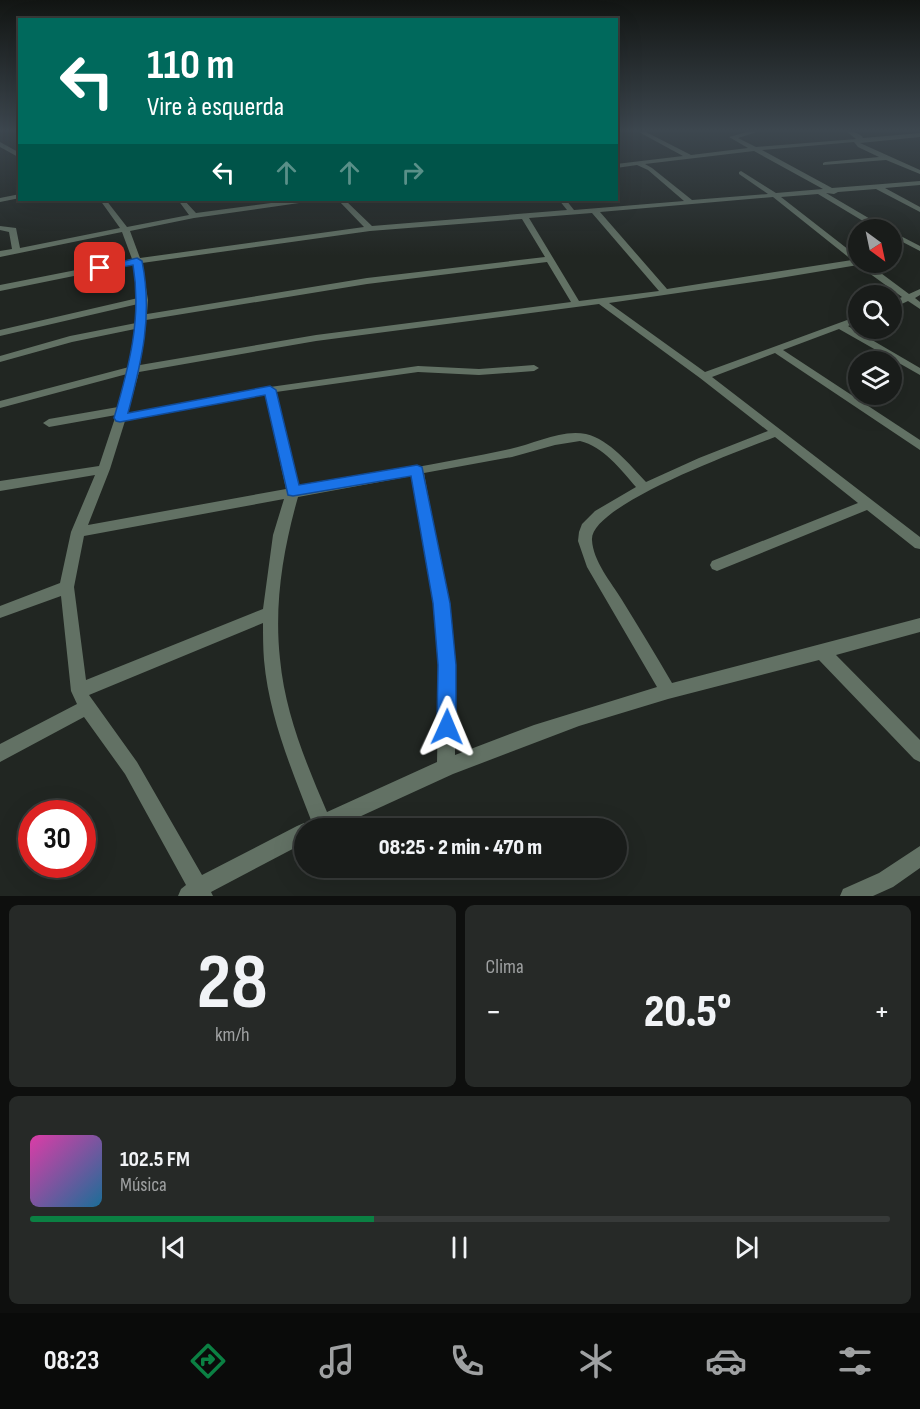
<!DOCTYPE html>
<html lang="pt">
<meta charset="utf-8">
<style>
body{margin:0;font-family:"Sofia Sans Condensed",sans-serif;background:#262927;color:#f1f3f6;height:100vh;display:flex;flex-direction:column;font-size:22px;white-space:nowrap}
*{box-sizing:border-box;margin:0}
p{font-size:20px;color:#9fa1a2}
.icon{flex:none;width:33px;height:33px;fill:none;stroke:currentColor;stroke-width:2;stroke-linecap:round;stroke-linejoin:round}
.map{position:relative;height:896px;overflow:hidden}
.drawer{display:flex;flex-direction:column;gap:9px;padding:9px;background:#0e0f0e;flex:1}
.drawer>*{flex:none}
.hud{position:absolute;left:18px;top:18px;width:600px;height:183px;border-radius:0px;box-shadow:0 6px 24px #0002,0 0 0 2px #373a39;background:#00695c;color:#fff;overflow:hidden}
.needle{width:39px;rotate:147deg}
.buttons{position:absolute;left:848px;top:219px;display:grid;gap:12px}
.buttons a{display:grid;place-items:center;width:54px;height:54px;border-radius:50%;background:#191c1a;box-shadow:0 6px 24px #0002,0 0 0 2px #373a39;font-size:30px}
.speed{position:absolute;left:18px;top:800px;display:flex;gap:12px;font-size:30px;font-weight:700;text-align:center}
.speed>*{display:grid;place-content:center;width:78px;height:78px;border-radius:50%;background:#191c1a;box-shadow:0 6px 24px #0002,0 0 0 2px #373a39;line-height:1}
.speed .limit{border:9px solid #d22;background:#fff;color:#111}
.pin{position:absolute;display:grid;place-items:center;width:51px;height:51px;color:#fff;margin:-26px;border-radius:12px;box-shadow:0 3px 9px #0006}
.me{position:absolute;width:66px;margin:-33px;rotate:1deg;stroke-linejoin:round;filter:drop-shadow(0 0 4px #0008)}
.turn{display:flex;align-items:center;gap:21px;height:126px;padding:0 30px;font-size:27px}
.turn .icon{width:78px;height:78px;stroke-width:2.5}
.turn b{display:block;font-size:42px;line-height:51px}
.lanes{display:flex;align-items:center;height:57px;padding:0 30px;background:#0003;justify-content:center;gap:30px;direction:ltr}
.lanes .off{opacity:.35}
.big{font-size:45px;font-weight:800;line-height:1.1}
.drawer .card{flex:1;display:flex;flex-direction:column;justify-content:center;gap:9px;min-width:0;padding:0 21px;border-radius:9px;background:#262927}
.drawer .dial{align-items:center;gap:0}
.dial b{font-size:78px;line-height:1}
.song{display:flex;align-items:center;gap:18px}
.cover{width:72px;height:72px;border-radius:9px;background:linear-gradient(135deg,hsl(320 70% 55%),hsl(200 70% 35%))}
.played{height:6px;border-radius:3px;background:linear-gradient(90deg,#0b8043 40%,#373a39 40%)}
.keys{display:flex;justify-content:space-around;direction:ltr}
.heat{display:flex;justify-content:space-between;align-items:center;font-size:33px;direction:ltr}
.drawer .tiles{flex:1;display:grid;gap:9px;grid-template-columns:1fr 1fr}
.card:last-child{grid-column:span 2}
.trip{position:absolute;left:294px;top:818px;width:333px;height:60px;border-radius:30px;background:#191c1a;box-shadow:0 6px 24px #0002,0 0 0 2px #373a39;font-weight:800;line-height:60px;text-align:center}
.tab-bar{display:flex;height:96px;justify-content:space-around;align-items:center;background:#0a0b0a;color:#9fa1a2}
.tab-bar .icon{width:42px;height:42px}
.tab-bar .active{color:#0b8043}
.tab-bar b{font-size:27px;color:#f1f3f6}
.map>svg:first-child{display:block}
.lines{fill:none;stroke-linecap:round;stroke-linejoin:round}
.minor{fill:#627164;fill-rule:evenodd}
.route{fill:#1a73e8;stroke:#114b97;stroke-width:1.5}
</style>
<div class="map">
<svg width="920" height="896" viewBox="0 0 920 896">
<rect width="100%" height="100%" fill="#212622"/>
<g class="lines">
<!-- minor -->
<path class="minor" d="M 637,131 L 644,131 L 691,155 L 748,148 L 729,137 L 750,131 L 760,131 L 738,138 L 756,147 L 856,139 L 846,131 L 853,131 L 862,136 L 863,138 L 920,133 L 920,137 L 860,143 L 920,170 L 920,174 L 886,160 L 823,165 L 823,163 L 825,162 L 879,157 L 858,147 L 854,142 L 762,150 L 832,188 L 920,181 L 920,185 L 885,188 L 920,207 L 920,212 L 876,189 L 838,192 L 834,194 L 826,193 L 889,230 L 878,230 L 818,194 L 781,197 L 858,257 L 858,262 L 866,262 L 909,294 L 920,289 L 920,295 L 915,298 L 920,302 L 920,309 L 908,301 L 891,309 L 891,302 L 902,297 L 858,265 L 768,280 L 609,303 L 705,372 L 858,316 L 858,322 L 848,326 L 920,368 L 920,375 L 839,329 L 783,350 L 920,440 L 920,450 L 775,353 L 712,377 L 920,537 L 920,549 L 915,548 L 867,510 L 722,569 L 717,571 L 712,569 L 710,565 L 712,561 L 858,503 L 775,437 C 744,449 589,505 592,540 C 593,561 611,582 622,600 C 639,628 656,655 672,683 L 920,618 L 920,632 L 836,655 L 920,740 L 920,762 L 914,759 L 819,660 L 668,699 L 579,726 L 453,774 L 335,828 L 304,828 L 304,843 L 211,892 L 213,896 L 178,896 L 181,889 L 186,885 L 125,774 L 84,717 L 0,762 L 0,744 L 77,704 L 71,691 L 61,596 L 0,618 L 0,606 L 60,583 L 71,532 L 95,475 L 0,491 L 0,481 L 99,466 L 116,415 L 49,427 L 43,423 L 49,419 L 118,407 L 127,374 L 0,408 L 0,401 L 129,367 L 135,329 L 72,342 L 0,362 L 0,356 L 70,336 L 136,323 L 138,304 L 0,336 L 0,330 L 138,298 L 133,264 L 0,291 L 0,285 L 132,259 L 122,232 L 0,257 L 0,251 L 12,249 L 9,232 L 0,230 L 0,226 L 16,228 L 20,248 L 120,228 L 100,200 L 106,200 L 127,227 L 189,215 L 178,200 L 184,200 L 196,213 L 294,200 L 310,200 L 306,202 L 194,218 L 130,231 L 140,258 L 364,227 L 338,200 L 345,200 L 372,226 L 567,210 L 559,200 L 566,200 L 574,210 L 684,201 L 648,170 L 637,165 L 616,168 L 616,164 L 683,156 ZM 754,151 L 823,189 L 776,193 L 741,171 L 739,172 L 739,174 L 768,194 L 692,200 L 652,168 L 645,164 ZM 773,197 L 852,260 L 667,289 L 600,212 ZM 592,213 L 659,291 L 579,301 L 529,218 ZM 522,219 L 545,257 L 367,278 L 147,314 L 148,300 L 142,263 L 370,231 ZM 547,262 L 571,302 L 316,335 L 140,365 L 146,320 L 367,284 ZM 599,304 L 700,378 L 768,431 L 699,458 L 646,482 C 629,464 610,440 586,434 C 561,429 534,444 510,449 C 440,464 369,475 299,487 L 276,392 L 418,372 L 479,375 L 534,371 L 539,368 L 534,365 L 479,369 L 418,366 L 270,387 L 128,413 L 139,372 L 316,341 ZM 265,394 L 286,489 L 88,525 L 110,469 L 125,421 ZM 580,441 C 603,446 621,470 636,487 L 595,511 L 582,524 L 579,532 L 578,541 L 587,567 L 657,687 L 534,725 L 455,755 L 455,665 L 448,603 L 424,473 L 512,457 L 555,445 ZM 412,476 L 434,603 L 439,665 L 437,762 L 327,812 C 306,763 285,713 280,659 C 274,604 283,550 298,497 ZM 284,499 L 273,535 L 263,609 L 86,680 L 74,587 L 84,536 ZM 263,623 C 263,635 263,648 264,660 C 269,716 291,768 311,820 L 307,825 L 304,823 L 297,826 L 202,875 L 137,762 L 89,695 Z
M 0,142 L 20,153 L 20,158 L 0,147 Z
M 20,194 L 20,198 L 0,202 L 0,198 Z
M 891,231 L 920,246 L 920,251 L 891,236 Z
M 920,846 L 920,868 L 893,887 L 873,896 L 840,896 L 843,889 L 879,873 Z"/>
</g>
<!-- sky -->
<linearGradient id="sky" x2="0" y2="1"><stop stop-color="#121513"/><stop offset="0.51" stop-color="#3d474f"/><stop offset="1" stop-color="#3d474f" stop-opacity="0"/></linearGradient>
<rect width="920" height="256" fill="url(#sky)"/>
<!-- route -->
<path class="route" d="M 137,258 L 142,261 C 153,315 142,360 128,413 L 270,386 L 276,390 L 299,485 L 417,465 L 422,467 L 450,603 L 456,665 L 456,727 L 453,733 L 447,736 L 440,733 L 437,727 L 438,665 L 433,603 L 411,476 L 293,496 L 288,495 L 265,395 L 120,422 L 116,421 L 114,418 C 129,367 142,318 133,265 L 100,271 L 95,268 Z"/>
</svg>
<div class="buttons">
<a><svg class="needle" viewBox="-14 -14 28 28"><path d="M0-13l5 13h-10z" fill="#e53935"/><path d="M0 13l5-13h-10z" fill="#9fa1a2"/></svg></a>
<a><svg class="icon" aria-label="search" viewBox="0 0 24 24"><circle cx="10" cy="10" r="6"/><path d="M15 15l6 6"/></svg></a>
<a><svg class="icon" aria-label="layers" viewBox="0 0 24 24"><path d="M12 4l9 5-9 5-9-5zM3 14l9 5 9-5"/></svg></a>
</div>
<div class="speed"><div class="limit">30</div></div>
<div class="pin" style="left:100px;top:268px;background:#d93025"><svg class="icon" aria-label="arrive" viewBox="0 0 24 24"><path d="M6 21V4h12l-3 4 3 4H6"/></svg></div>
<svg class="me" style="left:447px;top:727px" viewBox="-20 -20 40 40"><path d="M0-17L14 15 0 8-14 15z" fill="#1a73e8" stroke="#fff" stroke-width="4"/></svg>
<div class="trip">08:25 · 2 min · 470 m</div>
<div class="hud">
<div class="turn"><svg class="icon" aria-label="left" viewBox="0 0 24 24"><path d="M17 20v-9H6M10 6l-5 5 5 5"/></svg><div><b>110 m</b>Vire à esquerda</div></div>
<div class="lanes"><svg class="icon" aria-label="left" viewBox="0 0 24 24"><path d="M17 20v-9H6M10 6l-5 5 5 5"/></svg><svg class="icon off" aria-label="ahead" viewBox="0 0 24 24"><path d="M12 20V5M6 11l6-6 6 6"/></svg><svg class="icon off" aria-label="ahead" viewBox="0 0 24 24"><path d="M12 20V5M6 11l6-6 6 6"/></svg><svg class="icon off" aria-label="right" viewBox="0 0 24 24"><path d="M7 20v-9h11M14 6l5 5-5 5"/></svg></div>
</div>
</div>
<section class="drawer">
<div class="tiles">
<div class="card dial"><b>28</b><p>km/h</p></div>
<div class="card"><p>Clima</p>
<div class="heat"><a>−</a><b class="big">20.5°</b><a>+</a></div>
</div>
<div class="card">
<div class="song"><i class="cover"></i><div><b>102.5 FM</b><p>Música</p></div></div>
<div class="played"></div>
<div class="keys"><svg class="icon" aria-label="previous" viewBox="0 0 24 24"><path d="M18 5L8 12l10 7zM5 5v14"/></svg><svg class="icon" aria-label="pause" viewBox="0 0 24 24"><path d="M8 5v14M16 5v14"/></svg><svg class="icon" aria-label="next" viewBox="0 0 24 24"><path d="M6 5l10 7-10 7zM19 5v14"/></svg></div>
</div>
</div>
</section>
<nav class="tab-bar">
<b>08:23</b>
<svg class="icon active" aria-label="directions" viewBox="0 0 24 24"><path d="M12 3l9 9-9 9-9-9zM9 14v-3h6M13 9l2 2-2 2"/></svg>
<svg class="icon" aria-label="music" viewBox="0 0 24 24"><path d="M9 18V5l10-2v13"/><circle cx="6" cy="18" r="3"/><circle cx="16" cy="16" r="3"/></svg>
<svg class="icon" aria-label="phone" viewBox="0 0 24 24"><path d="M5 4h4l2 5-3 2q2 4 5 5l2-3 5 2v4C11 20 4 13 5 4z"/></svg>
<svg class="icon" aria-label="climate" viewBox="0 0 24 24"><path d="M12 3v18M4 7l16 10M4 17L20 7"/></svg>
<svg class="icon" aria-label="car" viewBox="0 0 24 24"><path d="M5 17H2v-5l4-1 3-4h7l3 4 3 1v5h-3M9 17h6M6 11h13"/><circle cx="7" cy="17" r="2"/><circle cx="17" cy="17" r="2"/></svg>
<svg class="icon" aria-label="filters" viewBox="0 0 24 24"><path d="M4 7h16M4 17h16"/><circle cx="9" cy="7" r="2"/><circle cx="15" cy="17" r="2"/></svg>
</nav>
